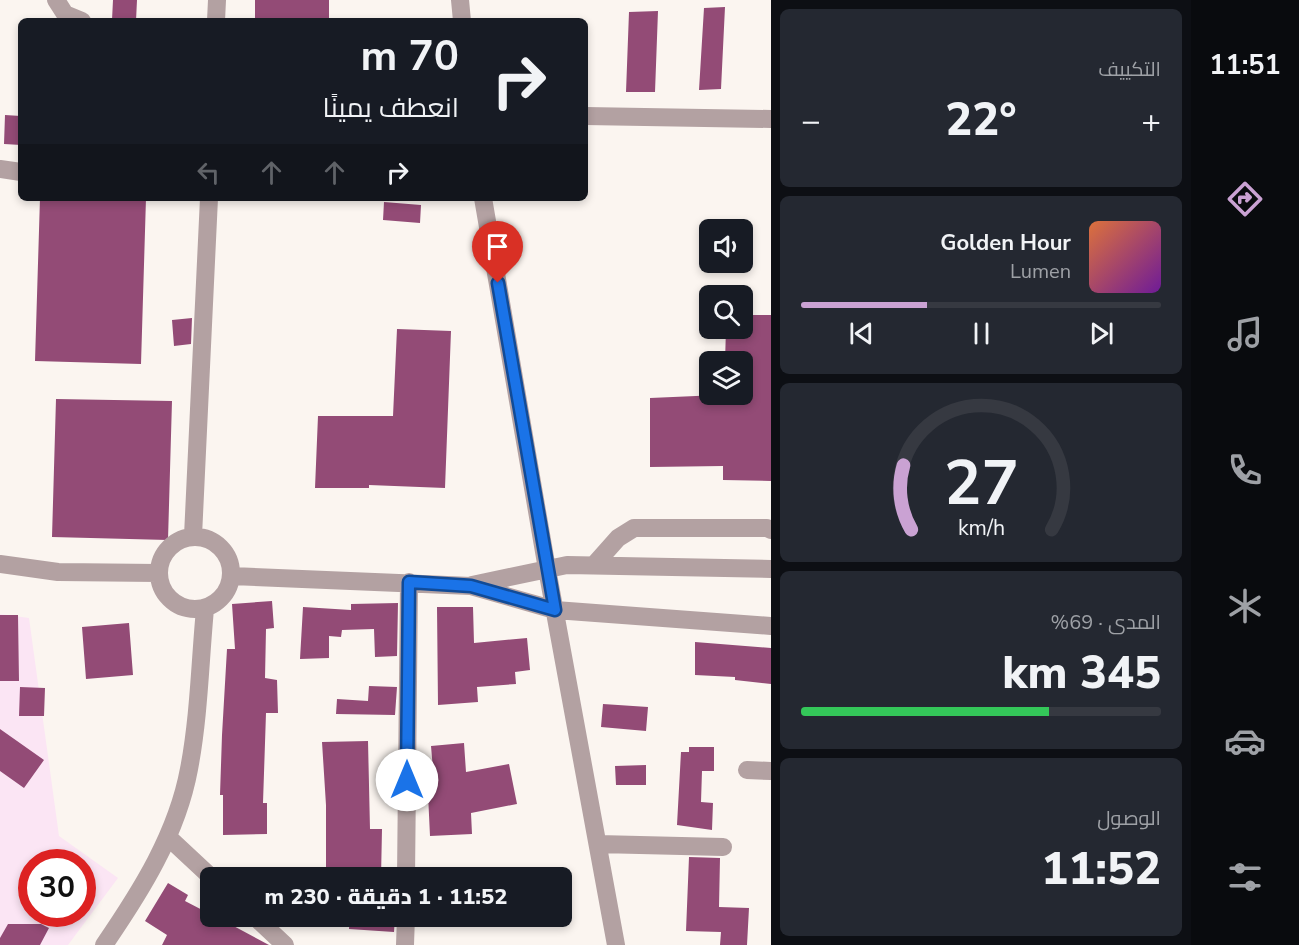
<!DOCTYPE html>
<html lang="ar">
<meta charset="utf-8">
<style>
body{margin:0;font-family:"Nunito Sans",Cairo,sans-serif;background:#242831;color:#f1f3f6;direction:rtl;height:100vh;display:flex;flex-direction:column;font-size:22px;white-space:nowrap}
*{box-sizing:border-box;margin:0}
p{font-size:20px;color:#9ea1a6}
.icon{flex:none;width:33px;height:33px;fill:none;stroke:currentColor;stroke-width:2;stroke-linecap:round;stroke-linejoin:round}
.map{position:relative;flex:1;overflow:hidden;direction:ltr}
.drawer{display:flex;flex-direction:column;gap:9px;padding:9px;background:#0d0f14;width:420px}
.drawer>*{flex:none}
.guide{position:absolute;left:18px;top:18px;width:570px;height:183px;border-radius:9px;box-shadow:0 3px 9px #0003;direction:rtl;background:#171b24;color:#f1f3f6;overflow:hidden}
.controls{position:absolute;left:699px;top:219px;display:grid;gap:12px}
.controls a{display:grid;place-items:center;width:54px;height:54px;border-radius:9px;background:#171b24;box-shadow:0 3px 9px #0003;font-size:30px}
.speed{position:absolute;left:18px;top:849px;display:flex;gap:12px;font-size:30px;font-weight:700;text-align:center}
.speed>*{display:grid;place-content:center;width:78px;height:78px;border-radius:50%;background:#171b24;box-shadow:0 3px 9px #0003;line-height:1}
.speed .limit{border:9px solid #d22;background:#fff;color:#111}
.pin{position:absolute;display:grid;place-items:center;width:51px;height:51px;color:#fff;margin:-62px -26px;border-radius:50% 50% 50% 0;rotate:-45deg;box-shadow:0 0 6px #0007}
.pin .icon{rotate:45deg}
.me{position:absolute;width:66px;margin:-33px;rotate:0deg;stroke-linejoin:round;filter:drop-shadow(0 0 4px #0008)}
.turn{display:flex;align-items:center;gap:21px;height:126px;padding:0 30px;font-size:27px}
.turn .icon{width:78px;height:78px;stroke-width:2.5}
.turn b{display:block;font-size:42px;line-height:51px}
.lanes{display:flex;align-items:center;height:57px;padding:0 30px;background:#0003;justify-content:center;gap:30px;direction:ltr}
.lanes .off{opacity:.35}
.big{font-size:45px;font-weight:800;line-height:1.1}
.drawer .widget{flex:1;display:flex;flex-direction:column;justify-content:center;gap:9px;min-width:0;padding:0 21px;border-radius:9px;background:#242831}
.drawer .dial{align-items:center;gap:0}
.dial svg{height:156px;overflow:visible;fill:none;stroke:#363941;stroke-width:7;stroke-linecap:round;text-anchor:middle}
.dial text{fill:#f1f3f6;stroke:none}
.song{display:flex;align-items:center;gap:18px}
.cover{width:72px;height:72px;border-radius:9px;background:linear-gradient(135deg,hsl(20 70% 55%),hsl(280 70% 35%))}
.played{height:6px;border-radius:3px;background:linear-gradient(90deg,#caa2d3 35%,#363941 35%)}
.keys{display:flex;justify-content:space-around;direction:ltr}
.heat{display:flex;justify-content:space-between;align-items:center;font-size:33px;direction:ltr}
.charge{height:9px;border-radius:4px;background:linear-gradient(90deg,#34c759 69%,#363941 0)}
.trip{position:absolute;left:200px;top:867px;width:372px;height:60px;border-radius:9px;background:#171b24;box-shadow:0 3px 9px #0003;font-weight:800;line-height:60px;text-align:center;direction:rtl}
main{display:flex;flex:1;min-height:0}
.dock{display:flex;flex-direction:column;width:108px;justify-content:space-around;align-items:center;background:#090b0e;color:#9ea1a6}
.dock .icon{width:42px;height:42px}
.dock .selected{color:#caa2d3}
.dock b{font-size:27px;color:#f1f3f6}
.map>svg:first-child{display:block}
.medical{fill:#fbe5f4;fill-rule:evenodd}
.building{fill:#934b76}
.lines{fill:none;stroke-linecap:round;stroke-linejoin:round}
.minor{stroke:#b3a1a2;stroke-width:18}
.route-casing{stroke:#114b97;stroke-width:15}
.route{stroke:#1a73e8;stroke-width:10}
</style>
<main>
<nav class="dock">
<b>11:51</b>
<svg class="icon selected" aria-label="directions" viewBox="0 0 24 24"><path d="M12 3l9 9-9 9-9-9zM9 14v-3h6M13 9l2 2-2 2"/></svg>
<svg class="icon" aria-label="music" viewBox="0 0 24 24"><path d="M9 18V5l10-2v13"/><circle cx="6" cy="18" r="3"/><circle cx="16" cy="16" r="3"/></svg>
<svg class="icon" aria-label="phone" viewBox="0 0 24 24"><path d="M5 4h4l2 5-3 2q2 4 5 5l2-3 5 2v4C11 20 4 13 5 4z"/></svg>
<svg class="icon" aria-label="climate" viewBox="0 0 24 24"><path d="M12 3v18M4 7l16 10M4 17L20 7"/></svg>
<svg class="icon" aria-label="car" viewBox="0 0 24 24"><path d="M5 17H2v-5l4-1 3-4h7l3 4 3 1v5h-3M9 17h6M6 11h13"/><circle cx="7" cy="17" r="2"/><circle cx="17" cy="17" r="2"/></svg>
<svg class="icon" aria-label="filters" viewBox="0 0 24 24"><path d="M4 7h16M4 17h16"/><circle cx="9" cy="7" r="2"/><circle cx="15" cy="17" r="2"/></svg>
</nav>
<section class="drawer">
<div class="widget"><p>التكييف</p>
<div class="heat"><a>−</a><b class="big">22°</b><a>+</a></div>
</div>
<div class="widget">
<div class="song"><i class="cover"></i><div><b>Golden Hour</b><p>Lumen</p></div></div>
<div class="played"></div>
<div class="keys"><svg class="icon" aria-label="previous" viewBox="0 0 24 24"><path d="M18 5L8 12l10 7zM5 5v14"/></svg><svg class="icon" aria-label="pause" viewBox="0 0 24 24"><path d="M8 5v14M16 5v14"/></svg><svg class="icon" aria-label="next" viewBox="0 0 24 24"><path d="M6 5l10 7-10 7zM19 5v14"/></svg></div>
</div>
<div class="widget dial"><svg viewBox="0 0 100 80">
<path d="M14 69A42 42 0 1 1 86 69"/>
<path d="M14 69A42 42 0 0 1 10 36" stroke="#caa2d3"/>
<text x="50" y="56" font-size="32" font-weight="700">27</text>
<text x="50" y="72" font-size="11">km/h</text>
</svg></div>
<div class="widget"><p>المدى · 69%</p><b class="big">345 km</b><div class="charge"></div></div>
<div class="widget"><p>الوصول</p><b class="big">11:52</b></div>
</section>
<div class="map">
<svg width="771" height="945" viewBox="0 0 771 945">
<rect width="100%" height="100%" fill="#fbf5f0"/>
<!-- medical -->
<path class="medical" d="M 0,614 L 29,618 L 59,836 L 118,878 L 68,945 L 0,945 ZM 32,862 L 82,862 L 82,914 L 32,914 Z"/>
<!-- building -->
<path class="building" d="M 113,0 L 137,0 L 136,21 L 112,20 Z
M 255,0 L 329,0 L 329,19 L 255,18 Z
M 725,7 L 721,89 L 699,90 L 704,8 Z
M 658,11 L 655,92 L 626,92 L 629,12 Z
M 5,115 L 21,116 L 21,145 L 4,144 Z
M 40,198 L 146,198 L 141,364 L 35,361 Z
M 384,202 L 421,205 L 420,223 L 383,220 Z
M 742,315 L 771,315 L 771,481 L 723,480 L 723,466 L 650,467 L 650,398 L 742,394 L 742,362 L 725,362 L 726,328 L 742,328 Z
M 192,318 L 191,344 L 174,346 L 172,320 Z
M 397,329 L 451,331 L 445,488 L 369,485 L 369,488 L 315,488 L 318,416 L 393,416 Z
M 56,399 L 172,401 L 168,540 L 52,537 Z
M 272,601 L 274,628 L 266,629 L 265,678 L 277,680 L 278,713 L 266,713 L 263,803 L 267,803 L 267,834 L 223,835 L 223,795 L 220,795 L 222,735 L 227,649 L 235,649 L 232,604 Z
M 398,603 L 397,656 L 375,657 L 374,629 L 342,630 L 341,637 L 329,636 L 329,658 L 300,659 L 303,607 L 351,610 L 351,604 Z
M 437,607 L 473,607 L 474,643 L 527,638 L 530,670 L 515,672 L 516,684 L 477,687 L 478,702 L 438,705 Z
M 0,615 L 18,615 L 19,681 L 0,681 Z
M 129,623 L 133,675 L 86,679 L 82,627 Z
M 695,642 L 771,648 L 771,684 L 735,680 L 735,677 L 695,675 Z
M 369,686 L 397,687 L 395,715 L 336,714 L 337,699 L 368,701 Z
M 20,687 L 45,688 L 44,716 L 19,716 Z
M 603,704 L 648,707 L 646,731 L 601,727 Z
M 0,729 L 44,760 L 24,788 L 0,771 Z
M 368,741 L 370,829 L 382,829 L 381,878 L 326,878 L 326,805 L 322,742 Z
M 464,743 L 466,772 L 509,764 L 517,804 L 471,813 L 472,834 L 430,836 L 428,794 L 435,793 L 431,746 Z
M 689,747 L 714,747 L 714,771 L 702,771 L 701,802 L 713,803 L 712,830 L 677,825 L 681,752 L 689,752 Z
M 646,765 L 646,785 L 616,785 L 615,766 Z
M 689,857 L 720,858 L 719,907 L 749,908 L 747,945 L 720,945 L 721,932 L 686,931 Z
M 168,883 L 188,895 L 185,901 L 210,914 L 210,916 L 215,916 L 269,945 L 162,945 L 167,935 L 145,921 Z
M 350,916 L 395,916 L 394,932 L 349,929 Z
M 8,924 L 41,924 L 49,928 L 40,945 L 0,945 L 0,938 Z"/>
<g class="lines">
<!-- minor -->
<path class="minor" d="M 56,0 L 65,14 L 82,21
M 460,0 L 462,21
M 216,21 L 217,0
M 585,116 L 771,119
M 0,169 L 21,172
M 483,198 L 547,569 L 616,945
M 193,536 L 209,198
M159 573a36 36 0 1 1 72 0a36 36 0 1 1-72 0Z
M 0,564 L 58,572 L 158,573
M 594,565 L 618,538 L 634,528 L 767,528 L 771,530
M 232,576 L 471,586 L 555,610 L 771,626
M 472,585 L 567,565 L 771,569
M 747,770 L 771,771
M 168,837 L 212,878
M 598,844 L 723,847
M 406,878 L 409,582
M 254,916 L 285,945
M 104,945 C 141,891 177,834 189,769 C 199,717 200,662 205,609
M 405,945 L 406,916"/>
</g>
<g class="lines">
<defs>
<path id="route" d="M 407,780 L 409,582 L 471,586 L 555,610 L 498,283"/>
</defs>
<!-- route casing -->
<use href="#route" class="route-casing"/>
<!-- route -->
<use href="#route" class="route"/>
</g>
</svg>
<div class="controls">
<a><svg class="icon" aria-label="sound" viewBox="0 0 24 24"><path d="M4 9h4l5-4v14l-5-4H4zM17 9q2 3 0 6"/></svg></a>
<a><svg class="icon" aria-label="search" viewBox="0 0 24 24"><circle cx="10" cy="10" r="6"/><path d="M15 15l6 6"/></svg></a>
<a><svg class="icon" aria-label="layers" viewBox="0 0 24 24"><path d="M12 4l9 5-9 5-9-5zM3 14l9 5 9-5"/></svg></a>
</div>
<div class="speed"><div class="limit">30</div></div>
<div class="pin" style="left:498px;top:283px;background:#d93025"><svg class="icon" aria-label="arrive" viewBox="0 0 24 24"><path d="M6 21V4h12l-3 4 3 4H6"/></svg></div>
<svg class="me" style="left:407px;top:780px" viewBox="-20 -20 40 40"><circle r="19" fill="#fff"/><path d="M0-13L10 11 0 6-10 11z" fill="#1a73e8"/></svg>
<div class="trip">11:52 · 1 دقيقة · 230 m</div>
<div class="guide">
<div class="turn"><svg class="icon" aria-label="right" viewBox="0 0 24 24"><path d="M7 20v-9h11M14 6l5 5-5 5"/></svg><div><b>70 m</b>انعطف يمينًا</div></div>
<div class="lanes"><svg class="icon off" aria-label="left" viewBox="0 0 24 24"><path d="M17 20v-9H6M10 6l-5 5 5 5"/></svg><svg class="icon off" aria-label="ahead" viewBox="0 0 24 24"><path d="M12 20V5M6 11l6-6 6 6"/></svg><svg class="icon off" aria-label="ahead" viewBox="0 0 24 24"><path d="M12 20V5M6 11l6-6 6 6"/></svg><svg class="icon" aria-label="right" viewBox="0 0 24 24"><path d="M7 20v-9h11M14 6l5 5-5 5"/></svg></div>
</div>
</div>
</main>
